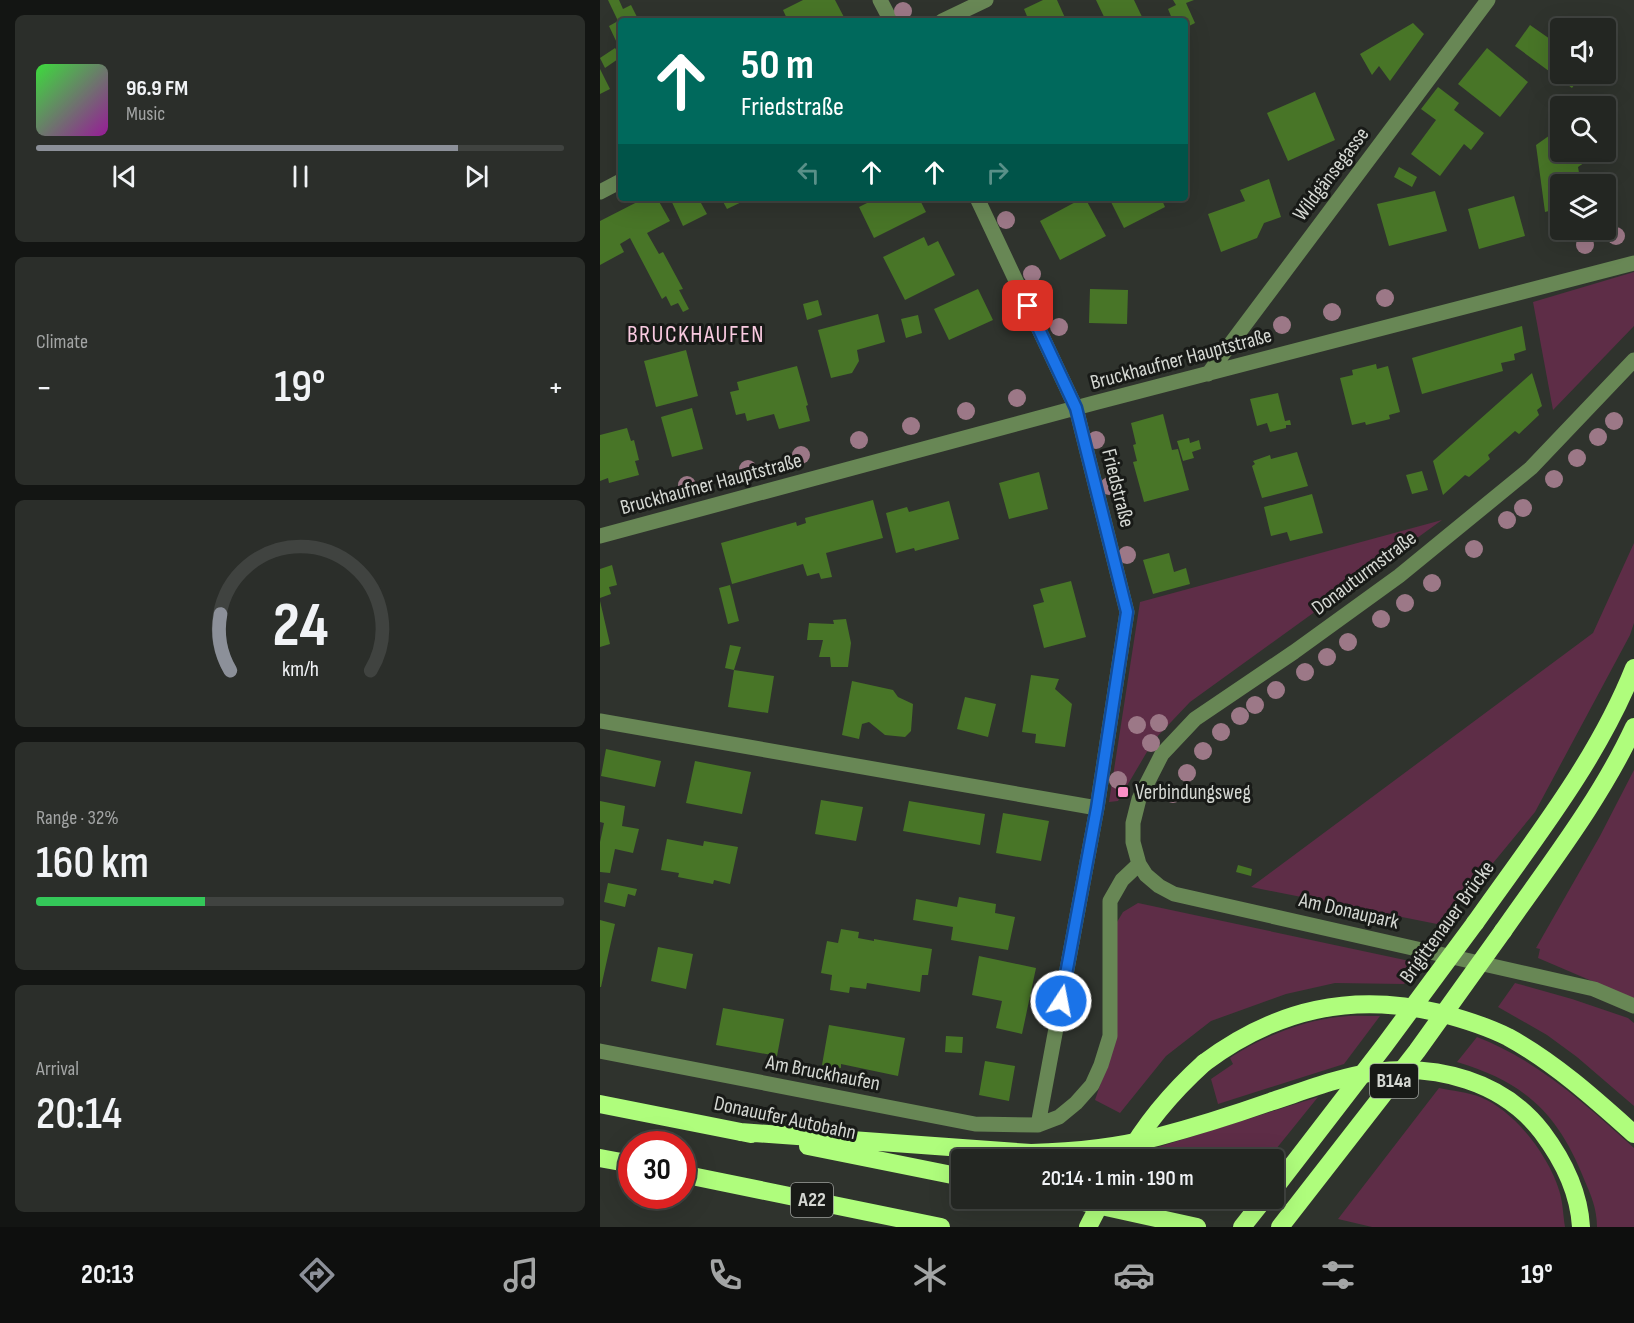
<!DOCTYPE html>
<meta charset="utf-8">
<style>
body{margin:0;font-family:"Sofia Sans Condensed",sans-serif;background:#2b2e2a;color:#f1f3f6;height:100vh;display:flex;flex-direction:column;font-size:22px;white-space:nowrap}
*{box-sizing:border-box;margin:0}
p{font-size:20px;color:#a3a5a5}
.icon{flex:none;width:33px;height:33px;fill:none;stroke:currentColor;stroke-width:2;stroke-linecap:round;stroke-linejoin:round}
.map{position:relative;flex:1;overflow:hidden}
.panel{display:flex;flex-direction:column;gap:15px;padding:15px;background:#131513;width:600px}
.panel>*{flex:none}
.banner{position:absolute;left:18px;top:18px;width:570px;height:183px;border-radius:6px;box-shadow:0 6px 24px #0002,0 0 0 2px #404340;background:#00695c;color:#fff;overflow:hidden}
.tools{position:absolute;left:950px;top:18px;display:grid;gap:12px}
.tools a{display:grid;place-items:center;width:66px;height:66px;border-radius:6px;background:#232622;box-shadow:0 6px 24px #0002,0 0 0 2px #404340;font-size:30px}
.speed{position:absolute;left:18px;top:1131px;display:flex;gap:12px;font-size:30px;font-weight:700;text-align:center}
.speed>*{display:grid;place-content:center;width:78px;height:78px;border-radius:50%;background:#232622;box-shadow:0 6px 24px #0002,0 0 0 2px #404340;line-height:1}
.speed .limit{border:9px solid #d22;background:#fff;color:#111}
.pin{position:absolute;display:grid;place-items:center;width:51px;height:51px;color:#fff;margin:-26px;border-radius:12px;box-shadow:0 3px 9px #0006}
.me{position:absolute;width:66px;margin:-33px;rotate:11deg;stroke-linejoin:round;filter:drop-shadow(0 0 4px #0008)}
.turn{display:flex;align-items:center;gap:21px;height:126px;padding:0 24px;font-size:27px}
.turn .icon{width:78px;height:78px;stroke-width:2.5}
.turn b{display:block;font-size:42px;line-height:51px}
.lanes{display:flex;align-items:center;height:57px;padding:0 24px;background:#0003;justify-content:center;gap:30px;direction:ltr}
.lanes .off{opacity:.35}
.big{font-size:45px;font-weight:600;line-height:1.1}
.panel .widget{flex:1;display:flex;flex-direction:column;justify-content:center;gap:9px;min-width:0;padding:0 21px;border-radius:9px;background:#2b2e2a}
.panel .dial{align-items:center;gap:0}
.dial svg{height:156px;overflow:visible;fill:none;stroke:#404340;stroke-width:7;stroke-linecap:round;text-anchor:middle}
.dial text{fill:#f1f3f6;stroke:none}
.song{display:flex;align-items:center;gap:18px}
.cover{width:72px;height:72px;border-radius:9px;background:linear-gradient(135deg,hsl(120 70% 55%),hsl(300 70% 35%))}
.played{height:6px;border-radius:3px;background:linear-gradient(90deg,#8c9099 80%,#404340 80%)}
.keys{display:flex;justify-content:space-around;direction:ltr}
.heat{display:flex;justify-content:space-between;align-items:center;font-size:33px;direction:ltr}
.charge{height:9px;border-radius:4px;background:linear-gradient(90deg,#34c759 32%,#404340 0)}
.trip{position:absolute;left:351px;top:1149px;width:333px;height:60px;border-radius:6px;background:#232622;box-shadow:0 6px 24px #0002,0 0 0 2px #404340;font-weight:600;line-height:60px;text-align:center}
.menu{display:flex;height:96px;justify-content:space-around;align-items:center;background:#0e0f0e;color:#a3a5a5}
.menu .icon{width:42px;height:42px}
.menu .selected{color:#8c9099}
.menu b{font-size:27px;color:#f1f3f6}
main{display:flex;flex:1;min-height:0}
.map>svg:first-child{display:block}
.green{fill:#5e2d47}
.building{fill:#487527}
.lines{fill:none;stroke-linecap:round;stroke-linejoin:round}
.minor{stroke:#688755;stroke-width:15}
.highway{stroke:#affd7c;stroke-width:18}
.highway-bridge{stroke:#affd7c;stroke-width:18}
.tree{fill:#9c7887}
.route-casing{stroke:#114b97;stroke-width:15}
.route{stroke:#1a73e8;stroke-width:10}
.poi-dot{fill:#fa8fc6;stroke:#181a17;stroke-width:2}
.labels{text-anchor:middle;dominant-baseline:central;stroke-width:6;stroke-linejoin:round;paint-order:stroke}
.shield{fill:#181a17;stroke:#9c9f9b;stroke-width:1.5}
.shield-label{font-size:20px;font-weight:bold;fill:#d5d8d3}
.street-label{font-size:21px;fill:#d5d8d3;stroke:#181a17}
.poi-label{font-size:21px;fill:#d5d8d3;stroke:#181a17;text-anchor:start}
.quarter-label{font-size:24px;letter-spacing:1.5px;fill:#f9cae0;stroke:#181a17}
</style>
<main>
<section class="panel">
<div class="widget">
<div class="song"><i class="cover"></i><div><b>96.9 FM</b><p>Music</p></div></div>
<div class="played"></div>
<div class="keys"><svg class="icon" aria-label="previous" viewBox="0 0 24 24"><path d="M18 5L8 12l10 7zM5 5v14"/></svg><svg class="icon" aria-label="pause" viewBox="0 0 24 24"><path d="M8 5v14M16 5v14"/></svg><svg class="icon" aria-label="next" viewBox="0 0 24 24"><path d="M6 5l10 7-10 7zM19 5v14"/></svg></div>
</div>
<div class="widget"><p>Climate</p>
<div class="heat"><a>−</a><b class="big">19°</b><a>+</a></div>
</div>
<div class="widget dial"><svg viewBox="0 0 100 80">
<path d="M14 69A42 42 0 1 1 86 69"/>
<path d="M14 69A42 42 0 0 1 9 40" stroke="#8c9099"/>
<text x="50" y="56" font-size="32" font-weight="700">24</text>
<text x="50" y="72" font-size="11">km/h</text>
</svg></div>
<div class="widget"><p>Range · 32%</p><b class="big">160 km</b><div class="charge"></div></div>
<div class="widget"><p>Arrival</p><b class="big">20:14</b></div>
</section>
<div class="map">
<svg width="1034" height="1227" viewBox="0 0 1034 1227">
<rect width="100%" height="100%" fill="#2f332d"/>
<!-- green -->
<path class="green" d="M 1034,272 L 1034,326 L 953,410 L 933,302 Z
M 842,520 L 590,702 L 554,740 L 518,801 L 509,802 L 540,602 Z
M 1034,543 L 1034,623 L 1030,635 L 935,812 L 842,925 L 651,887 L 993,633 Z
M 1034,770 L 1034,999 L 938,958 L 940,949 L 936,948 L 1000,836 Z
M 538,903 L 819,963 L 804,984 L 735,983 L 686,994 L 611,1021 L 566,1056 L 520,1113 L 495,1100 L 517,1035 L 514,927 L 523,912 Z
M 915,983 L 972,999 L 1028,1018 L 1034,1023 L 1034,1106 L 977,1057 L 947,1035 L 898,1007 Z
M 780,1016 L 744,1064 L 618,1104 L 611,1079 L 633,1064 L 630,1058 C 657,1039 705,1020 738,1017 C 752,1015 766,1016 780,1016 Z
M 877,1037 C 937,1060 986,1105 1034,1148 L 1034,1227 L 997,1227 C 997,1209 991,1195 984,1179 C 958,1113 924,1082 857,1062 Z
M 839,1088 C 852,1091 868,1092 880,1097 C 915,1111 948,1155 959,1190 C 963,1202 963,1215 965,1227 L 772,1227 L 738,1219 Z
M 718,1097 L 668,1159 L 547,1160 L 552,1149 Z"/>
<!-- building -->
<path class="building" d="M 8,0 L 19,0 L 23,9 L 31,5 L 39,21 L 21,21 L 21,41 L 17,43 L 9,26 L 18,21 Z
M 203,0 L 235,0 L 246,21 L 188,21 L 183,10 Z
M 443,0 L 457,0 L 466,20 L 429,21 L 424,9 Z
M 496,0 L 534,0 L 544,21 L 506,21 Z
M 573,0 L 594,0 L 586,3 L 595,23 L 585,28 L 585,21 L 573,21 L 568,9 L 576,5 Z
M 813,23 L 824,34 L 790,81 L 779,66 L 772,75 L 760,54 Z
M 930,25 L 960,46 L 960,74 L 982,74 L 972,88 L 915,46 Z
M 15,48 L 21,57 L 5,68 L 0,58 Z
M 887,48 L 928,82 L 900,117 L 858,84 Z
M 0,69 L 10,89 L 0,94 Z
M 838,87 L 859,103 L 854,110 L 884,133 L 871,150 L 864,144 L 840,176 L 811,154 L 836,120 L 821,109 Z
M 715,92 L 735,140 L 688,161 L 667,113 Z
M 960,128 L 960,152 L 1000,152 L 978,167 L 981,184 L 960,184 L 960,208 L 945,212 L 936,145 Z
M 799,167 L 817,177 L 812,187 L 794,177 Z
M 669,179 L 681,217 L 664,223 L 657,238 L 621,252 L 608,214 L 645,201 L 640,190 Z
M 835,191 L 847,231 L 789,246 L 777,204 Z
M 914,196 L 925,236 L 879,249 L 868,209 Z
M 45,198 L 57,198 L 70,221 L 47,233 L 59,254 L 63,252 L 83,289 L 79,290 L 89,309 L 83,312 L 78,303 L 71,306 L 66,296 L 62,299 L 30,238 L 20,244 L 24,252 L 0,265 L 0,221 Z
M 70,198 L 111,198 L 101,203 L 107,214 L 83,226 Z
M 121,198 L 150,198 L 127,209 Z
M 277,198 L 319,198 L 326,212 L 274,238 L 259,207 Z
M 483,198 L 485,198 L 506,236 L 460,260 L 440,221 Z
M 509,198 L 561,198 L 565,207 L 524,228 Z
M 324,237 L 328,246 L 338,241 L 355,275 L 305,300 L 283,257 Z
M 378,289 L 393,320 L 349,340 L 334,309 Z
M 490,289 L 528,290 L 527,324 L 489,323 Z
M 218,300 L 222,315 L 207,320 L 203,304 Z
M 278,314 L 285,342 L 257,350 L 259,361 L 252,373 L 231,378 L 218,330 Z
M 318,315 L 322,333 L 306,338 L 301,319 Z
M 922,326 L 926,350 L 914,354 L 915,360 L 901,363 L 903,371 L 822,394 L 812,358 Z
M 86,350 L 98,396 L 56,407 L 44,361 Z
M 776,364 L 777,369 L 788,366 L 800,412 L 789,415 L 790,419 L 766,425 L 765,422 L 752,425 L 740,378 L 753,375 L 752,370 Z
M 197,366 L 208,405 L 206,406 L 210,421 L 179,429 L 174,414 L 147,421 L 145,413 L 136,415 L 130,392 L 139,390 L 137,382 Z
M 932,373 L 942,406 L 937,410 L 939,415 L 919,434 L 915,431 L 888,455 L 890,459 L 869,477 L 865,475 L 843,495 L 833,461 Z
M 678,393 L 685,421 L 690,420 L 691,425 L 686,425 L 686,428 L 670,432 L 667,423 L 657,426 L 650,399 Z
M 92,408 L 103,449 L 72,457 L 61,417 Z
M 563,414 L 572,450 L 578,449 L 589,490 L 544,502 L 533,462 L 537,461 L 533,445 L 536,444 L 531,423 Z
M 27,428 L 31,441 L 34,440 L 39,460 L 35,461 L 39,475 L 9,483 L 8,478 L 0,481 L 0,435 Z
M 589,438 L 590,443 L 599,440 L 601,449 L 592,452 L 594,458 L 583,461 L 577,441 Z
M 697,452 L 708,486 L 662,498 L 652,466 L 655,464 L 653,461 L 670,455 L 671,459 Z
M 822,471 L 828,490 L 812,494 L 806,475 Z
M 439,472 L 448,509 L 409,519 L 399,483 Z
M 712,494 L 723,533 L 690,541 L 687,532 L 671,536 L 664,507 Z
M 273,500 L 283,538 L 226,553 L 232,577 L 221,579 L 219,573 L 207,576 L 203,564 L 132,584 L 121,543 L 196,522 L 197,526 L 206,523 L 205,518 Z
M 349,501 L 359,539 L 315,551 L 314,548 L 296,553 L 286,513 L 307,507 L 309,512 Z
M 569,553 L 574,572 L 586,568 L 590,584 L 553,594 L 543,560 Z
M 12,565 L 17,585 L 9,587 L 11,594 L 0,598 L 0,569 Z
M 471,581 L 486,637 L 444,648 L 433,605 L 444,602 L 440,589 Z
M 130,585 L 139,621 L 128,624 L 119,588 Z
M 0,601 L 10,644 L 0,647 Z
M 246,619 L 251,643 L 248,667 L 231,667 L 230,657 L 219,657 L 223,640 L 207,640 L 209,623 L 234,624 L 233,620 Z
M 130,645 L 141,647 L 134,670 L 125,668 Z
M 134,670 L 174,676 L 168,713 L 128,707 Z
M 431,675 L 459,679 L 455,689 L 472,704 L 465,747 L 435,743 L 436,734 L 422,732 Z
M 252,681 L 293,690 L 298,697 L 313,704 L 311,731 L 305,737 L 285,735 L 269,722 L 262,724 L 259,739 L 242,735 Z
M 365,697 L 396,704 L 388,737 L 357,729 Z
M 6,749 L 61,761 L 55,787 L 1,776 Z
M 95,761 L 151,772 L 142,814 L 86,803 Z
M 221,800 L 263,807 L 256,841 L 215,834 Z
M 0,801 L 25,806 L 22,826 L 39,829 L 33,853 L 15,849 L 10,873 L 0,872 L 0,842 L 4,823 L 0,822 Z
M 309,801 L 385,814 L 380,845 L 303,831 Z
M 403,813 L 449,821 L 441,861 L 396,853 Z
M 67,839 L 103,846 L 104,841 L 138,847 L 130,884 L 114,880 L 113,884 L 78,877 L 79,873 L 61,870 Z
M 638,865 L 652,869 L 651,876 L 636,872 Z
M 8,883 L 37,889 L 35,896 L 28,894 L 25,907 L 4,902 Z
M 359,897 L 396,904 L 395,913 L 415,917 L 408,950 L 351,940 L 353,927 L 313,920 L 316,899 L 357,907 Z
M 0,920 L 15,924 L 1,987 L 0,987 Z
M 241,929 L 259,932 L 258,938 L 274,941 L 274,939 L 332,949 L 328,975 L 322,975 L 320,992 L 267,983 L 266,989 L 250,987 L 249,993 L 230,990 L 232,975 L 221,973 L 227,941 L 238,943 Z
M 58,947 L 93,954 L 86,989 L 51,981 Z
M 379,956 L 436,968 L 422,1034 L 396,1028 L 402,1001 L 372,995 Z
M 123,1008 L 184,1019 L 177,1056 L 116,1045 Z
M 229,1025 L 305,1038 L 298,1076 L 241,1064 L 241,1068 L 222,1065 Z
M 346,1036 L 363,1037 L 362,1053 L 345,1052 Z
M 385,1061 L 415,1066 L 409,1101 L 379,1095 Z"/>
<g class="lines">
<!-- minor -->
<path class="minor" d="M 280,0 L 291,21
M 342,21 L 386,0
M 0,192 L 21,181
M 377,198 L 476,408 L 527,612 L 497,808 L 438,1125
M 1034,360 L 931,468 L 799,576 L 694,652 L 595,719 L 562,754 L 539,799 L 533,823 L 533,842 L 539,864 L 546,875 L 559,886 L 574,894 L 994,989 L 1034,1006
M 608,374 L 888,0
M 0,536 L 494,403 L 1034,263
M 0,721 L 497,808
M 0,1051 L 375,1124 L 438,1125 L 459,1117 L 476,1103 L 492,1085 L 501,1065 L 510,1036 L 510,901 L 522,880 L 539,864"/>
<!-- highway -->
<path class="highway" d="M 875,923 C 932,842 997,761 1034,668
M 903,931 C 949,865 1000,800 1034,727
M 604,1063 C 676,1009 752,992 840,1013 C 863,1019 886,1026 908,1037 C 954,1062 995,1099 1034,1134
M 0,1104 L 151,1134
M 140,1132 L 431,1153 C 474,1152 515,1148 557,1137 C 595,1127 633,1115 670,1102 C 704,1091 739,1077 775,1072 C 837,1064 903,1081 942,1132 C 963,1160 979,1191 981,1227
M 208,1146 L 362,1177
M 0,1158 L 32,1164
M 82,1174 L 341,1227
M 465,1198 L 597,1227
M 642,1227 L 665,1198"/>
<!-- highway-bridge -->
<path class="highway-bridge" d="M 525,1160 C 546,1122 572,1092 604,1063
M 674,1189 L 784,1046 L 875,923
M 488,1227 L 503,1198
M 680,1227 L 817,1051 L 903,931"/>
</g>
<!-- trees -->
<g class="tree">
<circle cx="303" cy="11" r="9"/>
<circle cx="406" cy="220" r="9"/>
<circle cx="1016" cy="236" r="9"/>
<circle cx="985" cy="245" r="9"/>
<circle cx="432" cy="274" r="9"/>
<circle cx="785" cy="298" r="9"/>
<circle cx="732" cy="312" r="9"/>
<circle cx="682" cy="325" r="9"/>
<circle cx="459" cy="327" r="9"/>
<circle cx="417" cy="398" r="9"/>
<circle cx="366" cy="411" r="9"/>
<circle cx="1014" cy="421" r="9"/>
<circle cx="311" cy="426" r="9"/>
<circle cx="998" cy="437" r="9"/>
<circle cx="259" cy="440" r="9"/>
<circle cx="496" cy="440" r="9"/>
<circle cx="201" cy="455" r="9"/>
<circle cx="977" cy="458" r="9"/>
<circle cx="148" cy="469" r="9"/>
<circle cx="954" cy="479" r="9"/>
<circle cx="87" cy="485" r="9"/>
<circle cx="509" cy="486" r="9"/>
<circle cx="923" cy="508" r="9"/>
<circle cx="907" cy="520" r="9"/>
<circle cx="874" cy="549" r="9"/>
<circle cx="527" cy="555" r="9"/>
<circle cx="832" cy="583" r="9"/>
<circle cx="805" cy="603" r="9"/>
<circle cx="781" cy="619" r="9"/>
<circle cx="748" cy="642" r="9"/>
<circle cx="727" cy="657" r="9"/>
<circle cx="705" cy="672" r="9"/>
<circle cx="676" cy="690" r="9"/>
<circle cx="655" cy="705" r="9"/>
<circle cx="640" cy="716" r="9"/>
<circle cx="559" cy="723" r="9"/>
<circle cx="537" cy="725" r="9"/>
<circle cx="621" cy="732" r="9"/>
<circle cx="551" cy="743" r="9"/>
<circle cx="603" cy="751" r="9"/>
<circle cx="587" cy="773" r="9"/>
<circle cx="518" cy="780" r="9"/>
<circle cx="573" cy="794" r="9"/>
</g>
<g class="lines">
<defs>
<path id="route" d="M 428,306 L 476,408 L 527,612 L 497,808 L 461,1001"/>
</defs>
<!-- route casing -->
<use href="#route" class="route-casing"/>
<!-- route -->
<use href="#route" class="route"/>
</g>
<!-- markers -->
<rect class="poi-dot" x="517" y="786" width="12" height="12" rx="3"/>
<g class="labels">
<!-- shield labels -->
<g class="shield">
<rect x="770" y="1064" width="48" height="34" rx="4.5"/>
<rect x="191" y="1183" width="42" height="34" rx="4.5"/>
</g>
<g class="shield-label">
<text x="794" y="1081">B14a</text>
<text x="212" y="1200">A22</text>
</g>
<!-- street labels -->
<g class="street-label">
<text transform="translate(731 174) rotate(-53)">Wildgänsegasse</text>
<text transform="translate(581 359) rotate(-15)">Bruckhaufner Hauptstraße</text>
<text transform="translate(111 484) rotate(-15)">Bruckhaufner Hauptstraße</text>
<text transform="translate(518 488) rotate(76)">Friedstraße</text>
<text transform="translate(764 573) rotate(-37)">Donauturmstraße</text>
<text transform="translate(749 911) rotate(13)">Am Donaupark</text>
<text transform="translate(847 922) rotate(-54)">Brigittenauer Brücke</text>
<text transform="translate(223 1073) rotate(11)">Am Bruckhaufen</text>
<text transform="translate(185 1118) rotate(12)">Donauufer Autobahn</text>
</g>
<!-- poi labels -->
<g class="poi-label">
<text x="535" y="792">Verbindungsweg</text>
</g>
<!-- quarter labels -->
<g class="quarter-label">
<text x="96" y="334">BRUCKHAUFEN</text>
</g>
</g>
</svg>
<div class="tools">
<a><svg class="icon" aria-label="sound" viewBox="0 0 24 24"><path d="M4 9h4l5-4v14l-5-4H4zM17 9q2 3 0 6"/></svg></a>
<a><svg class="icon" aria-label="search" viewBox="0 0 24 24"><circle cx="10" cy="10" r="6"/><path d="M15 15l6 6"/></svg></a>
<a><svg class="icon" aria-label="layers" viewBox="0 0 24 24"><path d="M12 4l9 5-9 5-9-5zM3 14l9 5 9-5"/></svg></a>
</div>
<div class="speed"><div class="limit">30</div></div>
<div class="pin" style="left:428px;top:306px;background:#d93025"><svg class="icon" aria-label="arrive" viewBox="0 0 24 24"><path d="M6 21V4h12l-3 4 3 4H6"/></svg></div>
<svg class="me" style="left:461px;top:1001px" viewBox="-20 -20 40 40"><circle r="17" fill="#1a73e8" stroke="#fff" stroke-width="3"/><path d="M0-11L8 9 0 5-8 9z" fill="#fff"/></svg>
<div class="trip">20:14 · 1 min · 190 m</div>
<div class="banner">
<div class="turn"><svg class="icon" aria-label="ahead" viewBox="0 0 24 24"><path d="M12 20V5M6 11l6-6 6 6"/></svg><div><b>50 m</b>Friedstraße</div></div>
<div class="lanes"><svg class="icon off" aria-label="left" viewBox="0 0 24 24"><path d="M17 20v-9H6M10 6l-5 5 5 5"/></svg><svg class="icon" aria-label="ahead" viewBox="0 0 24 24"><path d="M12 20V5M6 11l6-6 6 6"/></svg><svg class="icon" aria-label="ahead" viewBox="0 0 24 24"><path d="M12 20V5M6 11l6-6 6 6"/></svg><svg class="icon off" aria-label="right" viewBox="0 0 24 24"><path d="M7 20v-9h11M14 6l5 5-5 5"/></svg></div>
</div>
</div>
</main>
<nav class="menu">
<b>20:13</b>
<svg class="icon selected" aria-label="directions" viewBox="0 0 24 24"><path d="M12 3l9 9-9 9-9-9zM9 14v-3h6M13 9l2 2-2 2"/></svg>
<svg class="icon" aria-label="music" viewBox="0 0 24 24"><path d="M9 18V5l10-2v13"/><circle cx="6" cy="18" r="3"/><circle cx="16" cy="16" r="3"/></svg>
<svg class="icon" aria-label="phone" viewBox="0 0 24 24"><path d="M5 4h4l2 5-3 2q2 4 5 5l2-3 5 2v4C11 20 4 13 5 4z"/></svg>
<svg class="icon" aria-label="climate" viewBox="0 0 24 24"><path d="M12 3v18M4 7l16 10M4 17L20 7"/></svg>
<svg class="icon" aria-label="car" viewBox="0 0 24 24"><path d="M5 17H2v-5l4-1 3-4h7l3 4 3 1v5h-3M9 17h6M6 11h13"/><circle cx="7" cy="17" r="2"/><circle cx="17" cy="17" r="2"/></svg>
<svg class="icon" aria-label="filters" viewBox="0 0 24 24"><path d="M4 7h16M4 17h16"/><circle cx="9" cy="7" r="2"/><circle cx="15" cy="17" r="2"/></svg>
<b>19°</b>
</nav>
